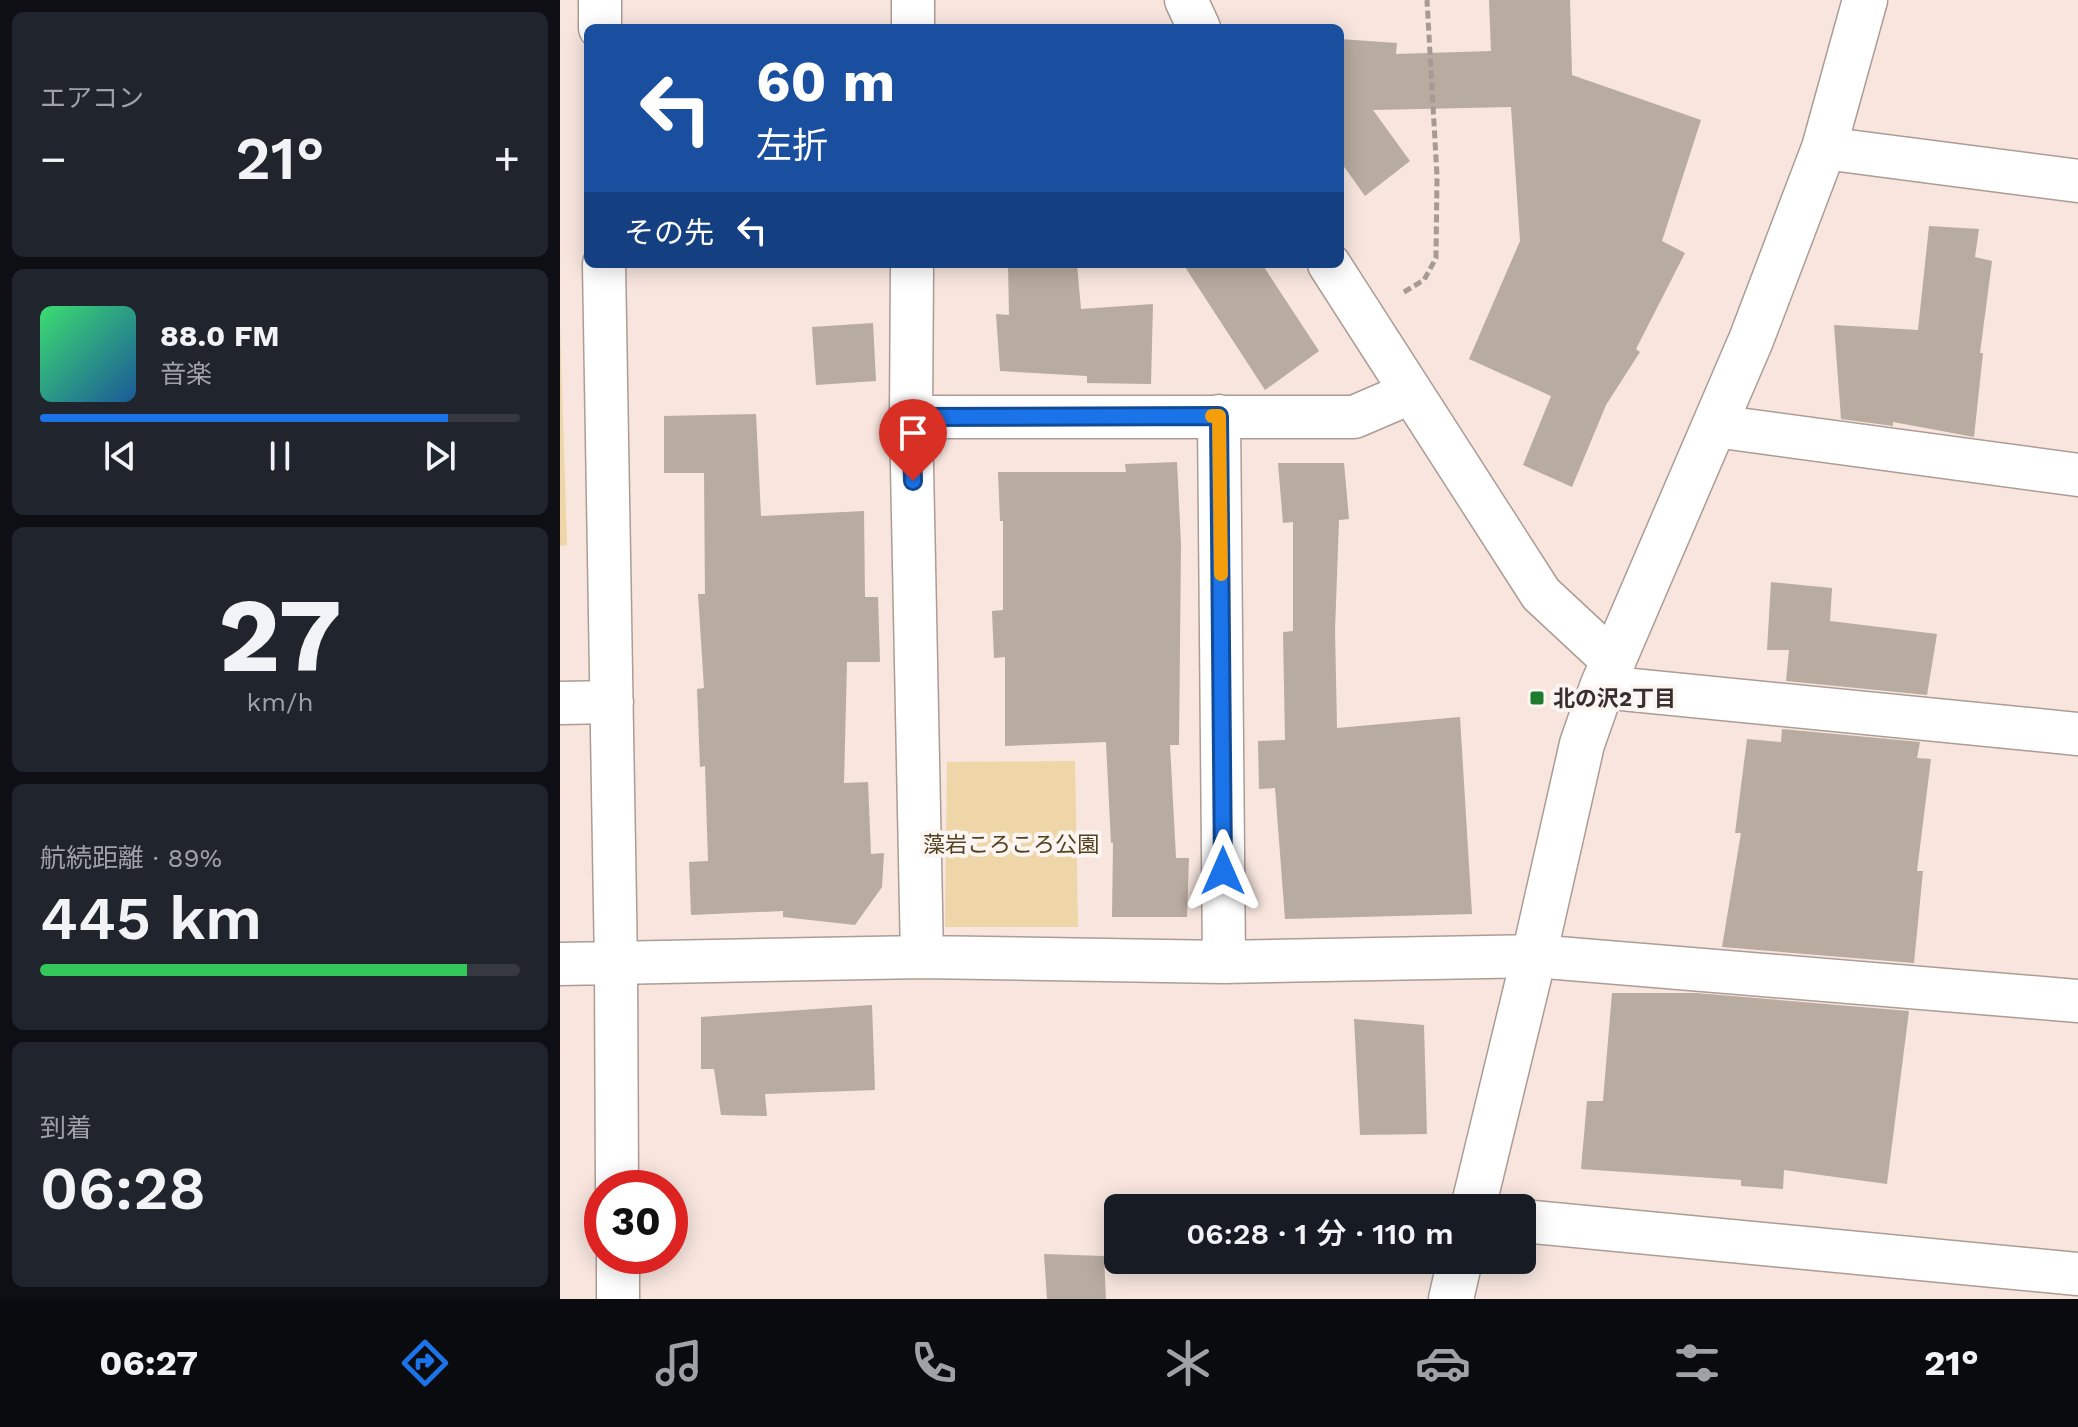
<!DOCTYPE html>
<html lang="ja">
<meta charset="utf-8">
<style>
body{margin:0;font-family:"Work Sans","Noto Sans JP",sans-serif;background:#20242c;color:#f1f3f6;height:100vh;display:flex;flex-direction:column;font-size:30px;white-space:nowrap}
*{box-sizing:border-box;margin:0}
p{font-size:26px;color:#9ea1a6}
.icon{flex:none;width:44px;height:44px;fill:none;stroke:currentColor;stroke-width:2;stroke-linecap:round;stroke-linejoin:round}
.map{position:relative;flex:1;overflow:hidden}
.sheet{display:flex;flex-direction:column;gap:12px;padding:12px;background:#0d0f14;width:560px}
.sheet>*{flex:none}
.guide{position:absolute;left:24px;top:24px;width:760px;height:244px;border-radius:12px;box-shadow:0 4px 20px #0003;background:#1a4fa0;color:#fff;overflow:hidden}
.speed{position:absolute;left:24px;top:1170px;display:flex;gap:16px;font-size:40px;font-weight:700;text-align:center}
.speed>*{display:grid;place-content:center;width:104px;height:104px;border-radius:50%;background:#171b24;box-shadow:0 4px 20px #0003;line-height:1}
.speed .limit{border:12px solid #d22;background:#fff;color:#111}
.pin{position:absolute;display:grid;place-items:center;width:68px;height:68px;color:#fff;margin:-82px -34px;border-radius:50% 50% 50% 0;rotate:-45deg;box-shadow:0 0 8px #0007}
.pin .icon{rotate:45deg}
.me{position:absolute;width:88px;margin:-44px;rotate:0deg;stroke-linejoin:round;filter:drop-shadow(0 0 6px #0008)}
.turn{display:flex;align-items:center;gap:28px;height:168px;padding:0 40px;font-size:36px}
.turn .icon{width:104px;height:104px;stroke-width:2.5}
.turn b{display:block;font-size:56px;line-height:68px}
.then{display:flex;align-items:center;height:76px;padding:0 40px;background:#0003;gap:16px;font-size:30px}
.big{font-size:60px;font-weight:600;line-height:1.1}
.sheet .tile{flex:1;display:flex;flex-direction:column;justify-content:center;gap:12px;min-width:0;padding:0 28px;border-radius:12px;background:#20242c}
.sheet .dial{align-items:center;gap:0}
.dial b{font-size:104px;line-height:1}
.song{display:flex;align-items:center;gap:24px}
.cover{width:96px;height:96px;border-radius:12px;background:linear-gradient(135deg,hsl(140 70% 55%),hsl(210 70% 35%))}
.played{height:8px;border-radius:4px;background:linear-gradient(90deg,#1a73e8 85%,#363941 85%)}
.keys{display:flex;justify-content:space-around;direction:ltr}
.heat{display:flex;justify-content:space-between;align-items:center;font-size:44px;direction:ltr}
.charge{height:12px;border-radius:6px;background:linear-gradient(90deg,#34c759 89%,#363941 0)}
.trip{position:absolute;left:544px;top:1194px;width:432px;height:80px;border-radius:12px;background:#171b24;box-shadow:0 4px 20px #0003;font-weight:600;line-height:80px;text-align:center}
.tabs{display:flex;height:128px;justify-content:space-around;align-items:center;background:#090b0e;color:#9ea1a6}
.tabs .icon{width:56px;height:56px}
.tabs .active{color:#1a73e8}
.tabs b{font-size:36px;color:#f1f3f6}
main{display:flex;flex:1;min-height:0}
.map>svg:first-child{display:block}
.green{fill:#eed6a8}
.building{fill:#b8aba0}
.lines{fill:none;stroke-linecap:round;stroke-linejoin:round}
.minor-casing{stroke:#ac9c95;stroke-width:45}
.tertiary-casing{stroke:#ac9c95;stroke-width:47}
.path{stroke:#a79a95;stroke-width:5;stroke-dasharray:8 4;stroke-linecap:butt}
.minor{stroke:#fff;stroke-width:42}
.tertiary{stroke:#fff;stroke-width:44}
.route-casing{stroke:#114b97;stroke-width:20}
.route{stroke:#1a73e8;stroke-width:14}
.slow{stroke:#f59e0b;stroke-width:14}
.poi-dot{fill:#1c7b2d;stroke:#fcf5f2;stroke-width:3}
.labels{text-anchor:middle;dominant-baseline:central;stroke-width:8;stroke-linejoin:round;paint-order:stroke}
.poi-label{font-size:22px;font-weight:bold;fill:#37302e;stroke:#fcf5f2;text-anchor:start}
.park-label{font-size:22px;fill:#524220;stroke:#fcf5f2}
</style>
<main>
<section class="sheet">
<div class="tile"><p>エアコン</p>
<div class="heat"><a>−</a><b class="big">21°</b><a>+</a></div>
</div>
<div class="tile">
<div class="song"><i class="cover"></i><div><b>88.0 FM</b><p>音楽</p></div></div>
<div class="played"></div>
<div class="keys"><svg class="icon" aria-label="previous" viewBox="0 0 24 24"><path d="M18 5L8 12l10 7zM5 5v14"/></svg><svg class="icon" aria-label="pause" viewBox="0 0 24 24"><path d="M8 5v14M16 5v14"/></svg><svg class="icon" aria-label="next" viewBox="0 0 24 24"><path d="M6 5l10 7-10 7zM19 5v14"/></svg></div>
</div>
<div class="tile dial"><b>27</b><p>km/h</p></div>
<div class="tile"><p>航続距離 · 89%</p><b class="big">445 km</b><div class="charge"></div></div>
<div class="tile"><p>到着</p><b class="big">06:28</b></div>
</section>
<div class="map">
<svg width="1518" height="1299" viewBox="0 0 1518 1299">
<rect width="100%" height="100%" fill="#f7e5de"/>
<!-- green -->
<path class="green" d="M 0,324 L 7,545 L 0,546 Z
M 515,761 L 518,927 L 385,927 L 387,762 Z"/>
<!-- building -->
<path class="building" d="M 929,0 L 1010,0 L 1012,75 L 1141,120 L 1102,241 L 1125,253 L 1076,349 L 1080,352 L 1046,405 L 1012,487 L 963,465 L 991,396 L 909,359 L 960,241 L 951,107 L 813,110 L 850,161 L 805,196 L 780,161 L 780,39 L 837,43 L 836,54 L 931,51 Z
M 1369,226 L 1419,229 L 1415,257 L 1432,261 L 1420,353 L 1423,353 L 1414,437 L 1333,422 L 1333,426 L 1281,419 L 1274,325 L 1358,330 Z
M 448,264 L 517,264 L 521,309 L 593,304 L 591,384 L 527,383 L 527,376 L 440,371 L 436,314 L 449,315 Z
M 623,264 L 702,264 L 759,351 L 705,390 Z
M 313,323 L 316,381 L 256,385 L 252,327 Z
M 196,414 L 201,516 L 304,511 L 305,597 L 318,597 L 320,662 L 287,662 L 284,783 L 308,782 L 311,854 L 324,853 L 322,887 L 295,925 L 223,917 L 223,911 L 131,915 L 129,862 L 148,861 L 145,766 L 140,767 L 137,689 L 144,688 L 138,594 L 145,594 L 144,473 L 104,473 L 104,416 Z
M 617,462 L 621,544 L 619,745 L 610,745 L 616,858 L 629,858 L 627,917 L 552,917 L 553,843 L 551,843 L 546,742 L 445,746 L 445,657 L 434,658 L 432,611 L 443,610 L 443,521 L 440,521 L 438,472 L 566,472 L 565,464 Z
M 718,463 L 784,463 L 789,519 L 779,520 L 775,630 L 777,728 L 900,717 L 912,914 L 725,919 L 715,788 L 699,789 L 698,741 L 725,740 L 723,632 L 733,631 L 733,522 L 723,523 Z
M 1211,582 L 1272,588 L 1270,621 L 1377,634 L 1367,695 L 1226,681 L 1229,650 L 1207,650 Z
M 1222,729 L 1360,742 L 1357,758 L 1371,759 L 1357,871 L 1363,871 L 1354,963 L 1162,947 L 1181,833 L 1175,833 L 1187,739 L 1221,742 Z
M 1052,993 L 1136,993 L 1349,1011 L 1327,1184 L 1224,1170 L 1223,1189 L 1181,1186 L 1181,1180 L 1021,1169 L 1027,1101 L 1043,1101 Z
M 312,1005 L 315,1090 L 205,1094 L 207,1116 L 161,1115 L 154,1069 L 141,1069 L 141,1017 Z
M 794,1019 L 864,1025 L 867,1134 L 800,1135 Z
M 484,1254 L 544,1256 L 546,1299 L 487,1299 Z"/>
<g class="lines">
<defs>
<path id="minor" d="M 40,0 L 40,28
M 626,0 L 639,28
M 353,28 L 353,0
M 1264,148 L 1518,181
M 44,264 L 56,965 L 57,1188
M 352,264 L 351,417 L 362,957
M 769,264 L 981,594 L 1054,662
M 659,416 L 664,962
M 351,417 L 794,417 L 850,393
M 1155,426 L 1518,475
M 1042,687 L 1518,734
M 0,703 L 52,702
M 0,964 L 362,957 L 664,962 L 974,956 L 1518,1001
M 962,1221 L 1518,1274
M 58,1256 L 58,1299"/>
<path id="tertiary" d="M 913,1208 L 974,956 L 1022,744 L 1042,687 L 1191,340 L 1264,148 L 1305,0
M 891,1299 L 900,1260"/>
</defs>
<!-- minor casing -->
<use href="#minor" class="minor-casing"/>
<!-- tertiary casing -->
<use href="#tertiary" class="tertiary-casing"/>
<!-- path -->
<path class="path" d="M 844,292 L 864,280 L 876,258 L 877,176 L 867,0"/>
<!-- minor -->
<use href="#minor" class="minor"/>
<!-- tertiary -->
<use href="#tertiary" class="tertiary"/>
</g>
<g class="lines">
<defs>
<path id="route" d="M 353,481 L 351,417 L 659,416 L 663,871"/>
</defs>
<!-- route casing -->
<use href="#route" class="route-casing"/>
<!-- route -->
<use href="#route" class="route"/>
<!-- slow -->
<path class="slow" d="M 652,416 L 659,416 L 661,574"/>
</g>
<!-- markers -->
<rect class="poi-dot" x="969" y="690" width="16" height="16" rx="4"/>
<g class="labels">
<!-- poi labels -->
<g class="poi-label">
<text x="993" y="698">北の沢2丁目</text>
</g>
<!-- park labels -->
<g class="park-label">
<text x="451" y="844">藻岩ころころ公園</text>
</g>
</g>
</svg>
<div class="speed"><div class="limit">30</div></div>
<div class="pin" style="left:353px;top:481px;background:#d93025"><svg class="icon" aria-label="arrive" viewBox="0 0 24 24"><path d="M6 21V4h12l-3 4 3 4H6"/></svg></div>
<svg class="me" style="left:663px;top:871px" viewBox="-20 -20 40 40"><path d="M0-17L14 15 0 8-14 15z" fill="#1a73e8" stroke="#fff" stroke-width="4"/></svg>
<div class="trip">06:28 · 1 分 · 110 m</div>
<div class="guide">
<div class="turn"><svg class="icon" aria-label="left" viewBox="0 0 24 24"><path d="M17 20v-9H6M10 6l-5 5 5 5"/></svg><div><b>60 m</b>左折</div></div>
<div class="then">その先<svg class="icon" aria-label="left" viewBox="0 0 24 24"><path d="M17 20v-9H6M10 6l-5 5 5 5"/></svg></div>
</div>
</div>
</main>
<nav class="tabs">
<b>06:27</b>
<svg class="icon active" aria-label="directions" viewBox="0 0 24 24"><path d="M12 3l9 9-9 9-9-9zM9 14v-3h6M13 9l2 2-2 2"/></svg>
<svg class="icon" aria-label="music" viewBox="0 0 24 24"><path d="M9 18V5l10-2v13"/><circle cx="6" cy="18" r="3"/><circle cx="16" cy="16" r="3"/></svg>
<svg class="icon" aria-label="phone" viewBox="0 0 24 24"><path d="M5 4h4l2 5-3 2q2 4 5 5l2-3 5 2v4C11 20 4 13 5 4z"/></svg>
<svg class="icon" aria-label="climate" viewBox="0 0 24 24"><path d="M12 3v18M4 7l16 10M4 17L20 7"/></svg>
<svg class="icon" aria-label="car" viewBox="0 0 24 24"><path d="M5 17H2v-5l4-1 3-4h7l3 4 3 1v5h-3M9 17h6M6 11h13"/><circle cx="7" cy="17" r="2"/><circle cx="17" cy="17" r="2"/></svg>
<svg class="icon" aria-label="filters" viewBox="0 0 24 24"><path d="M4 7h16M4 17h16"/><circle cx="9" cy="7" r="2"/><circle cx="15" cy="17" r="2"/></svg>
<b>21°</b>
</nav>
